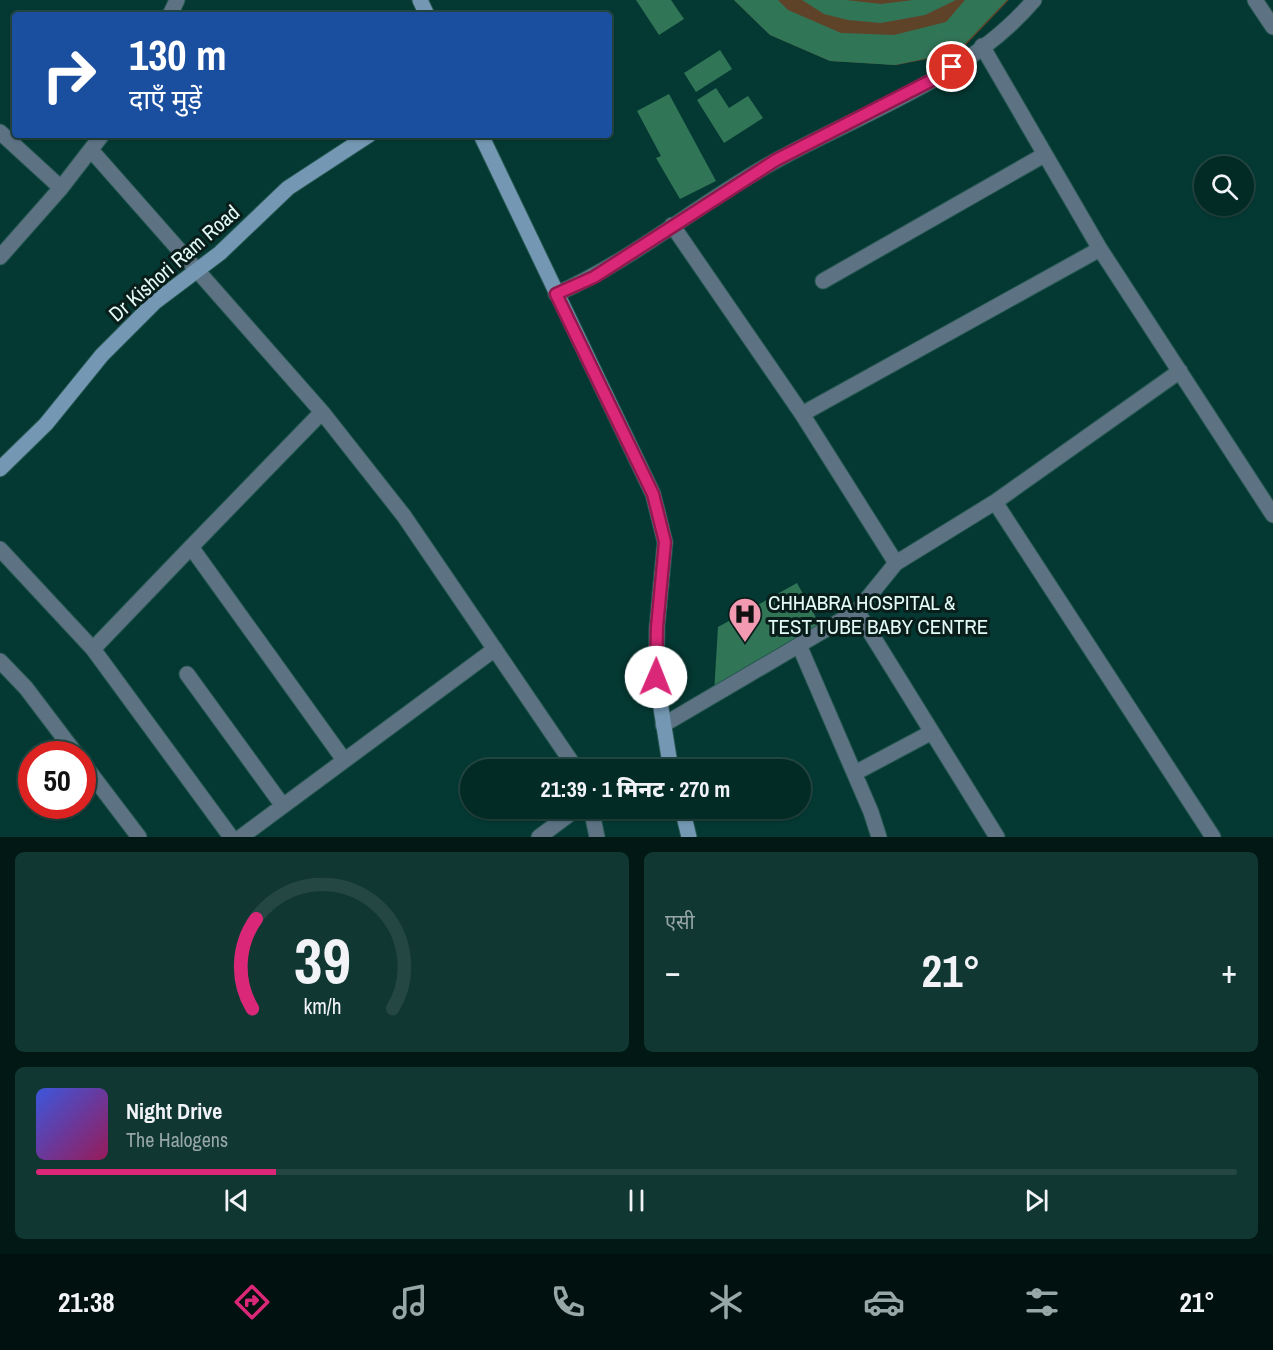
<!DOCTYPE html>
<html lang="hi">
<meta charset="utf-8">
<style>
body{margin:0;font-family:"Archivo Narrow","Noto Sans Devanagari",sans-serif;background:#113732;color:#f1f3f6;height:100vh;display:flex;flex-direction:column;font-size:22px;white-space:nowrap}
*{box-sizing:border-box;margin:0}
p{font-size:20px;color:#97a7a7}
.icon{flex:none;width:33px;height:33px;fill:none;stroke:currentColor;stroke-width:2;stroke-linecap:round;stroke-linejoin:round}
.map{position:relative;height:837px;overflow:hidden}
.panel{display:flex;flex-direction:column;gap:15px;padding:15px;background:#021815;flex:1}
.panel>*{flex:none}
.hud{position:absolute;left:12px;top:12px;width:600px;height:126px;border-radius:6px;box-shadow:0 2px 4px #0004,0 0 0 2px #244743;background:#1a4fa0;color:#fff;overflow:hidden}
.fabs{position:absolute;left:1194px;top:156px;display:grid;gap:12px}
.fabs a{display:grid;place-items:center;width:60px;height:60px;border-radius:50%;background:#032b26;box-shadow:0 2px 4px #0004,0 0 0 2px #244743;font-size:30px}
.speed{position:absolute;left:18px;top:741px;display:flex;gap:12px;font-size:30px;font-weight:700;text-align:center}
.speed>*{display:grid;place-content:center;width:78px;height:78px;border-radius:50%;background:#032b26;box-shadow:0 2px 4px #0004,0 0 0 2px #244743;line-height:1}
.speed .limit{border:9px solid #d22;background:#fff;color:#111}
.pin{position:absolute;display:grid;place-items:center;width:51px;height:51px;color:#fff;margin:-26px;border:3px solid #fff;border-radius:50%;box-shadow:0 2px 6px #0007}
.me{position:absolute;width:66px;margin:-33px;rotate:1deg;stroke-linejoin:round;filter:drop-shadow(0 0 4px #0008)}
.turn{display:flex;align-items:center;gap:21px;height:126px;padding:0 18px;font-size:27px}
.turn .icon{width:78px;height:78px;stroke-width:2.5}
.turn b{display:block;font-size:42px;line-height:51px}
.big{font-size:45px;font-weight:800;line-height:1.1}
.panel .card{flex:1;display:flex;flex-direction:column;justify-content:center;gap:9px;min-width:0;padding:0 21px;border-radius:9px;background:#113732}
.panel .dial{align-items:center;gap:0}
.dial svg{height:156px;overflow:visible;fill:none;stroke:#244743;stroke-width:7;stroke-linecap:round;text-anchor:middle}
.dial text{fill:#f1f3f6;stroke:none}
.song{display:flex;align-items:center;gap:18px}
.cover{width:72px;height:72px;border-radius:9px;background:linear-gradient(135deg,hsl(230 70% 55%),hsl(330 70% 35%))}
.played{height:6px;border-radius:3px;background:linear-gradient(90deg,#db2777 20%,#244743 20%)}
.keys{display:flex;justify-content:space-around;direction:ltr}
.heat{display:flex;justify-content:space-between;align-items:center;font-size:33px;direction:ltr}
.panel .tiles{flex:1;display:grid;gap:15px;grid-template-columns:1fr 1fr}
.card:last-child{grid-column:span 2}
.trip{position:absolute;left:460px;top:759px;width:351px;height:60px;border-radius:30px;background:#032b26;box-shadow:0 2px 4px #0004,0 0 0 2px #244743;font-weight:800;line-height:60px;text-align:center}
.tabs{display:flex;height:96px;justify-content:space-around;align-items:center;background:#01110f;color:#97a7a7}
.tabs .icon{width:42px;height:42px}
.tabs .on{color:#db2777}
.tabs b{font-size:27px;color:#f1f3f6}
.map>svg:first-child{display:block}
.green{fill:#5f4329}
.building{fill:#317557}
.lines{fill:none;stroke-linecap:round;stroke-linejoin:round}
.street-casing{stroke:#275852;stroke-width:17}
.secondary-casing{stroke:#275852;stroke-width:17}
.street{stroke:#5d7384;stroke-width:15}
.secondary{stroke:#7498b3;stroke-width:15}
.route-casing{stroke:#8e194d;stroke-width:15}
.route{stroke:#db2777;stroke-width:10}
.labels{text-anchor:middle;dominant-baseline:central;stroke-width:6;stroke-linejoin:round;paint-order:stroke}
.street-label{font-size:21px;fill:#e1faf5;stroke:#091d1a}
.poi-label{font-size:21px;fill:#e1faf5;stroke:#091d1a;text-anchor:start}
</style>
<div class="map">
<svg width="1273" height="837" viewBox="0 0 1273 837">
<rect width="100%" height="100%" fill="#043933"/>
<!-- green -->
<path class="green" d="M 734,0 L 1009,0 L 958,53 L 897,65 L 830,61 L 770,35 Z"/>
<!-- building -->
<path class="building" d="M 636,0 L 671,0 L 684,19 L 659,35 Z
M 734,0 L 778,0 L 788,10 L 841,33 L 894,35 L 946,22 L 965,0 L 1007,0 L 957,52 L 895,65 L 830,61 L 770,35 Z
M 802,0 L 846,0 L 881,4 L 913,0 L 956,0 L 925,15 L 881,23 L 848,20 L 824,14 Z
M 720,50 L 732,69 L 696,92 L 684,73 Z
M 716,88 L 729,108 L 748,96 L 763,118 L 724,143 L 697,100 Z
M 669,94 L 716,181 L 680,199 L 656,158 L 661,156 L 637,111 Z
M 797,583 L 825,634 L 714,693 L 718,627 Z"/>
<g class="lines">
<defs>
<path id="street" d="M 1255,0 L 1273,27
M 170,15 L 177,0
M 982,46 L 1100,249 L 1273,515
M 0,132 L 61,188
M 91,150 L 322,412 L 404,516 L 577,770
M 0,257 L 61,188 L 102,135
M 823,281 L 1044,155
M 556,294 C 635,259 702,201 777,160 C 864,112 969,77 1034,0
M 322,412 L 191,547 L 344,760
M 802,414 L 1100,249
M 995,502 L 1213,837
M 0,549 L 93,649 L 231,837
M 896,563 L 995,502 L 1180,371
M 857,611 L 997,837
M 799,645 L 871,812 L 879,837
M 93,649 L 191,547
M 0,661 L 26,688 L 76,754
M 187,674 L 283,806
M 663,725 L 857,611 L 896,563 L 802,414 L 672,225
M 82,762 L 139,837
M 855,773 L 932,732
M 591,808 L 597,837
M 241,837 L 495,649
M 539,837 L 578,808"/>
<path id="secondary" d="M 420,0 L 427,15
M 481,135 L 653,494 L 665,542 L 657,627 L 656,677 L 671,770
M 0,469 L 46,424 L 102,355 L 155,302 L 220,253 L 288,188 L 369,135
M 682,808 L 689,837"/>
</defs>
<!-- street casing -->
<use href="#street" class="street-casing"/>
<!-- secondary casing -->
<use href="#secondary" class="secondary-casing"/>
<!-- street -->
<use href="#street" class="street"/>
<!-- secondary -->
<use href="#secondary" class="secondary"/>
</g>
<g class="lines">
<defs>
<path id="route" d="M 656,677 L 657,627 L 665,542 L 653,494 L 556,294 L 594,277 L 776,160 L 938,77 L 952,67"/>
</defs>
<!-- route casing -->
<use href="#route" class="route-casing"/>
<!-- route -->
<use href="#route" class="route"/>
</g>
<!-- icons -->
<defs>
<symbol id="hospital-pin" viewBox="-11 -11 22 30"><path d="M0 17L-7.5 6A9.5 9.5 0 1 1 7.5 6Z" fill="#f19ab2" stroke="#091d1a"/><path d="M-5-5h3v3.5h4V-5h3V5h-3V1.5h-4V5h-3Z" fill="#111"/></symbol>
</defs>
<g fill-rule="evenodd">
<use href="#hospital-pin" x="726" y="595" width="38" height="52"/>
</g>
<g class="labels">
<!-- street labels -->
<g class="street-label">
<text transform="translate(174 263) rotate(-41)">Dr Kishori Ram Road</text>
</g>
<!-- poi labels -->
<g class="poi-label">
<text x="768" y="602">CHHABRA HOSPITAL &amp;<tspan x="768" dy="24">TEST TUBE BABY CENTRE</tspan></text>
</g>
</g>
</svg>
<div class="fabs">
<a><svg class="icon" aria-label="search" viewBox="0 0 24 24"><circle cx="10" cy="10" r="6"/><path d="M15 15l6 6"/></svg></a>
</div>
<div class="speed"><div class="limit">50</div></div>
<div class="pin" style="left:952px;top:67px;background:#d93025"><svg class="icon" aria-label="arrive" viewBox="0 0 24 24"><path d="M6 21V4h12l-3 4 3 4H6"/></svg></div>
<svg class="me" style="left:656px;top:677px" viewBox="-20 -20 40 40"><circle r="19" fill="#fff"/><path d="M0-13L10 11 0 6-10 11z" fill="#db2777"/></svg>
<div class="trip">21:39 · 1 मिनट · 270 m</div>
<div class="hud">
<div class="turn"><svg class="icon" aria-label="right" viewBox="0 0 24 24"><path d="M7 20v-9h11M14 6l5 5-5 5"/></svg><div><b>130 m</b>दाएँ मुड़ें</div></div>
</div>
</div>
<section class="panel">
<div class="tiles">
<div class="card dial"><svg viewBox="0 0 100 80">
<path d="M14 69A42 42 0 1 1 86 69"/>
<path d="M14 69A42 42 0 0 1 16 23" stroke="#db2777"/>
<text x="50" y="56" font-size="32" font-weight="700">39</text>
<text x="50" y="72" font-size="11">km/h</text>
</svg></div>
<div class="card"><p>एसी</p>
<div class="heat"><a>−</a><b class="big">21°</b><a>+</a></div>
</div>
<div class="card">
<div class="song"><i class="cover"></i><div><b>Night Drive</b><p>The Halogens</p></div></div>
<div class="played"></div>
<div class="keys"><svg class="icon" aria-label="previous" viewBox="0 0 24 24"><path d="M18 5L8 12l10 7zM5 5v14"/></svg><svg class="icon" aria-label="pause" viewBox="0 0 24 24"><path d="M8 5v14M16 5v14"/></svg><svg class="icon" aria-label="next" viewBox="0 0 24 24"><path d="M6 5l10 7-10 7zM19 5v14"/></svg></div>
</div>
</div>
</section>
<nav class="tabs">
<b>21:38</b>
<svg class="icon on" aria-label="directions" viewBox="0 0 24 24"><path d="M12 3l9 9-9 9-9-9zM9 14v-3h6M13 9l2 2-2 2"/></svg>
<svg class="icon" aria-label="music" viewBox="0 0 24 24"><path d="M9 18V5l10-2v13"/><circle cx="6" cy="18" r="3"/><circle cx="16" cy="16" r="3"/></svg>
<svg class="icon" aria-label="phone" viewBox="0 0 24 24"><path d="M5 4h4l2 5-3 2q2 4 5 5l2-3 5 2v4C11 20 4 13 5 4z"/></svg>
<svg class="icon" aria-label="climate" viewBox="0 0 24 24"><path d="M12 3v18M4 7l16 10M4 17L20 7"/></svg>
<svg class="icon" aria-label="car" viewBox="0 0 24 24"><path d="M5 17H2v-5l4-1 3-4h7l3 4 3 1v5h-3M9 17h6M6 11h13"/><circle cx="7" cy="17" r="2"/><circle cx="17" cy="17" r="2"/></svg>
<svg class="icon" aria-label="filters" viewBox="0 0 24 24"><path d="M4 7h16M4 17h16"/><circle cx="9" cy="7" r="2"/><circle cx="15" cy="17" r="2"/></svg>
<b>21°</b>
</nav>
